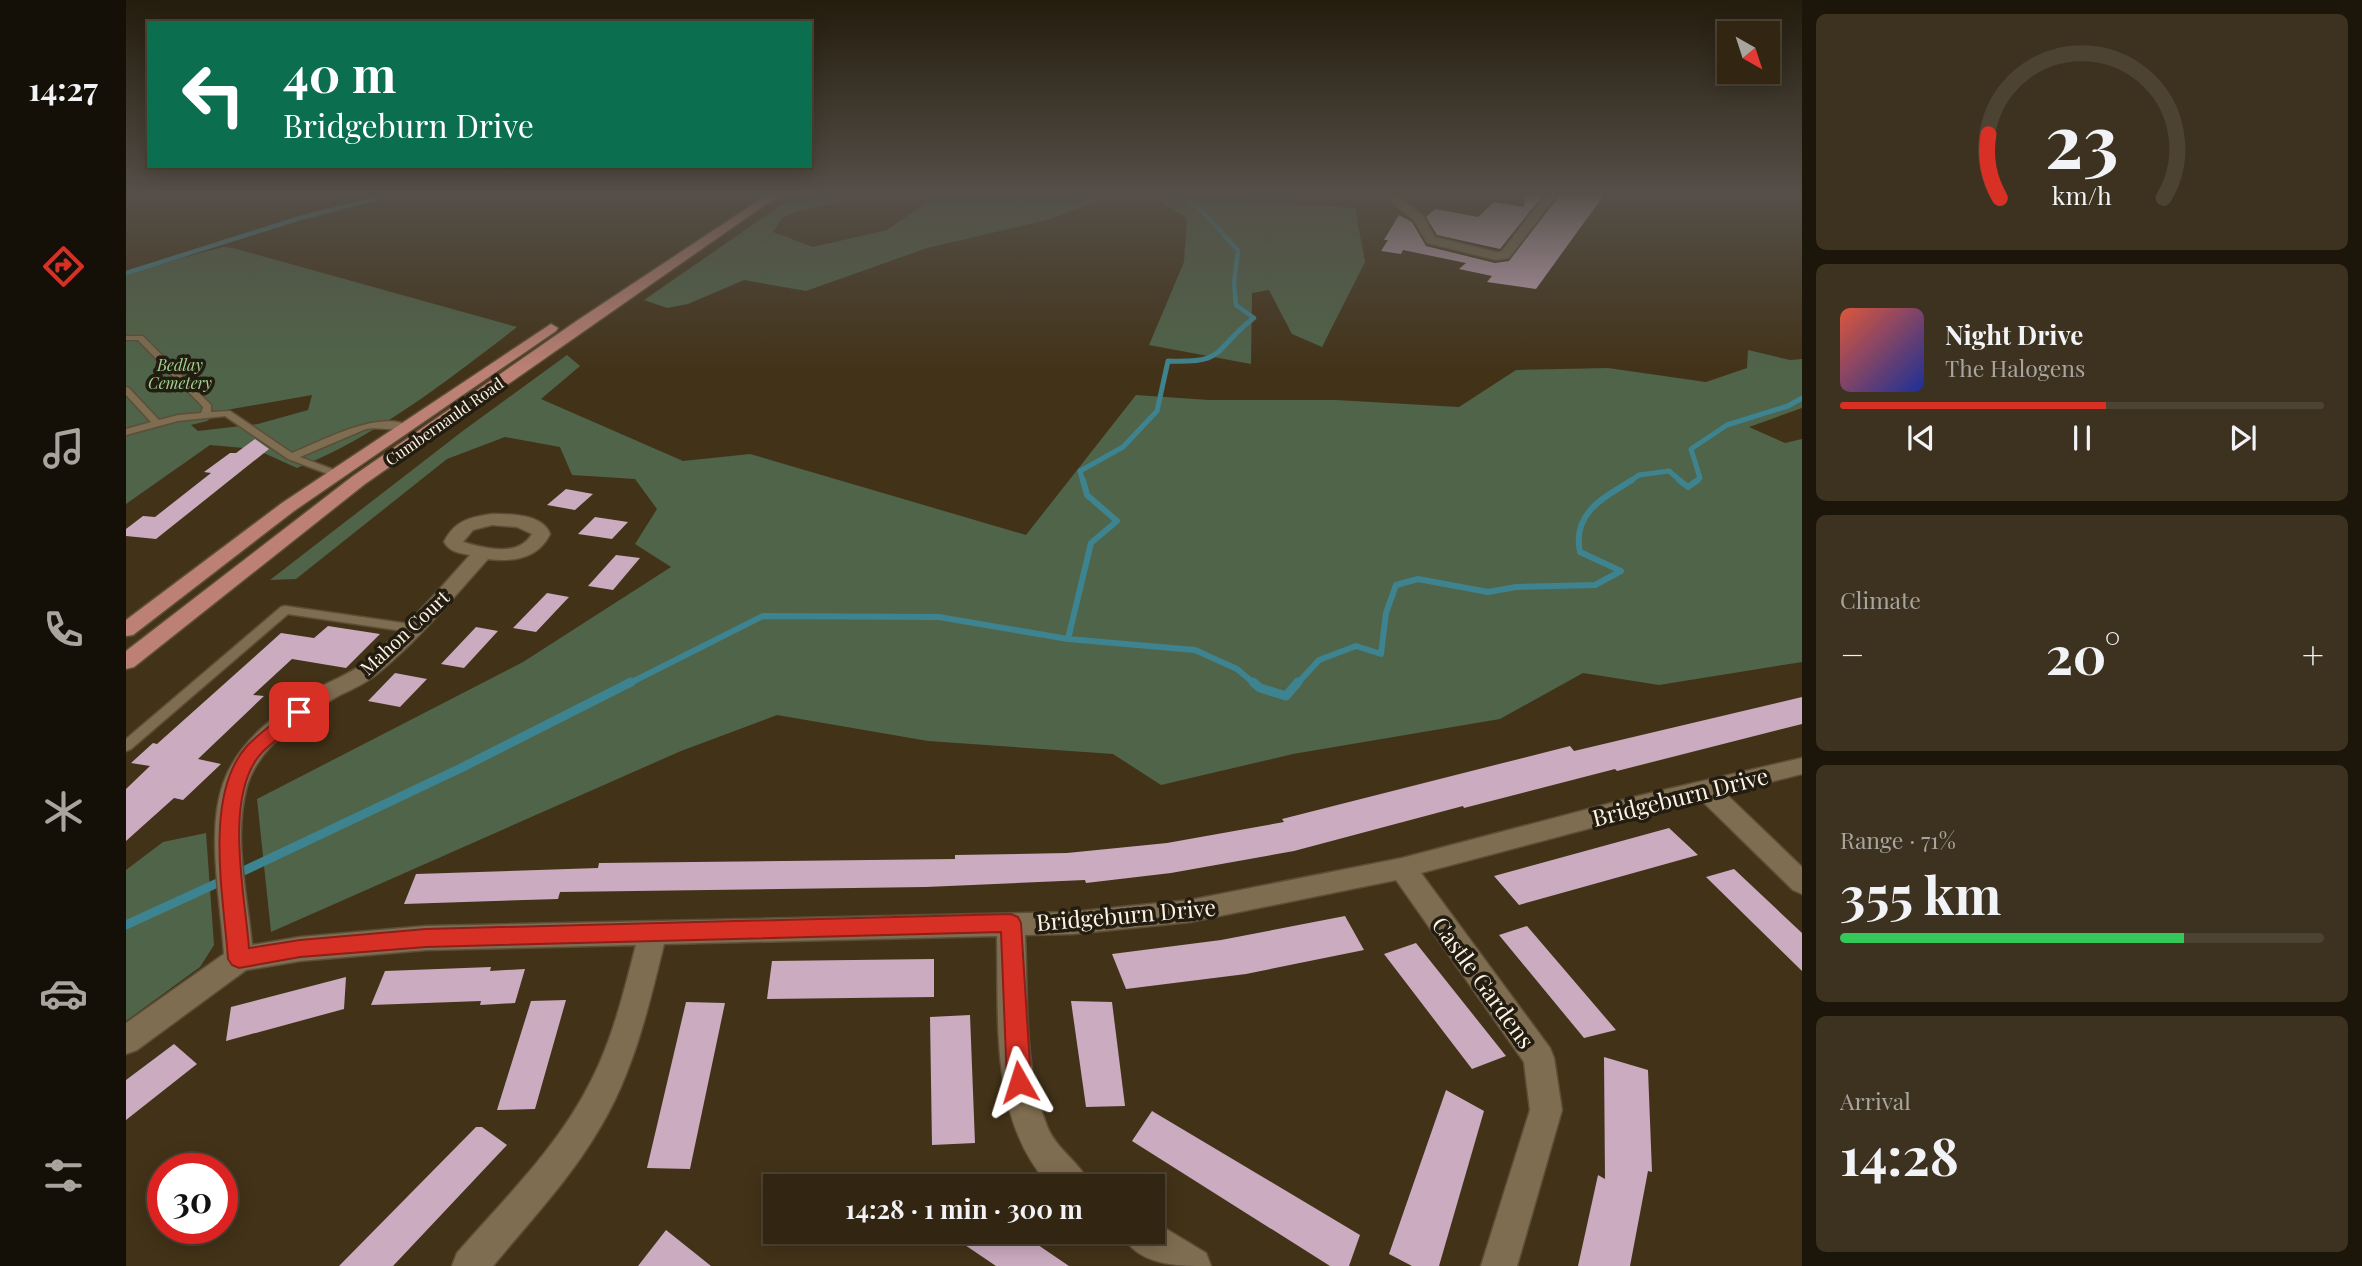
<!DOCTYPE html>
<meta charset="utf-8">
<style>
body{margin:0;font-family:"Playfair Display",serif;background:#3d3220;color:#f1f3f6;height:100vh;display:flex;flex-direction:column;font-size:26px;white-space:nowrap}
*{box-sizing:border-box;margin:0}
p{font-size:23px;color:#a8a59f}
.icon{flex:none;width:38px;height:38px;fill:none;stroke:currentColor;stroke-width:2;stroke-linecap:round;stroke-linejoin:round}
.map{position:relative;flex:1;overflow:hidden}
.details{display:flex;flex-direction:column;gap:14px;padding:14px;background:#1c150a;width:560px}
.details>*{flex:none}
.banner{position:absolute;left:21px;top:21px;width:665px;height:147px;border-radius:0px;box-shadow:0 4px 18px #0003,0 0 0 2px #4d4332;background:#0b6e4f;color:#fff;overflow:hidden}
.needle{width:46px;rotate:141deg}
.tools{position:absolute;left:1591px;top:21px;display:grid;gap:14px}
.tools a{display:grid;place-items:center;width:63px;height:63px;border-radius:0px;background:#322612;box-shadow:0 4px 18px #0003,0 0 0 2px #4d4332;font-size:35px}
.speed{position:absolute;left:21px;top:1153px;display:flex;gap:14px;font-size:35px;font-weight:700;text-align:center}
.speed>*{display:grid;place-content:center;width:91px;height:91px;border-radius:50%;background:#322612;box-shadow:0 4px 18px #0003,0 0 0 2px #4d4332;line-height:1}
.speed .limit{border:10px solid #d22;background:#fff;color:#111}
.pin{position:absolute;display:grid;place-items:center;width:60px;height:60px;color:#fff;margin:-30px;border-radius:14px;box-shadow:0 4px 10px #0006}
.me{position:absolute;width:77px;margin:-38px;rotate:354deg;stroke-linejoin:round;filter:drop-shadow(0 0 5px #0008)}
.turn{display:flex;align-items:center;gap:24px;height:147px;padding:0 21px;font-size:32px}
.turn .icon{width:91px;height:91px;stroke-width:2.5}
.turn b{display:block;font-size:49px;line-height:60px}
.big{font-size:52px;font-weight:700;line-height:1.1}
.details .card{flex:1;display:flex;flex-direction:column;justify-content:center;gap:10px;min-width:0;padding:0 24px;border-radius:10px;background:#3d3220}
.details .dial{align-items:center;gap:0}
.dial svg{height:182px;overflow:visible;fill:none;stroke:#4d4332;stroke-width:7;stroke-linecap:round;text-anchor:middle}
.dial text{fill:#f1f3f6;stroke:none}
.song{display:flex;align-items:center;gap:21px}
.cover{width:84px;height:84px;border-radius:10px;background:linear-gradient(135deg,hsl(10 70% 55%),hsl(230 70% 35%))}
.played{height:7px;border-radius:4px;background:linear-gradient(90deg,#d93025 55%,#4d4332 55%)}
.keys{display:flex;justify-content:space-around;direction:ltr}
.heat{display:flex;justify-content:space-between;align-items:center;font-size:38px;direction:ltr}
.charge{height:10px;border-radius:5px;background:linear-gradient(90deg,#34c759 71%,#4d4332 0)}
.trip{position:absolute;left:637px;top:1174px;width:402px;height:70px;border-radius:0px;background:#322612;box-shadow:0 4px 18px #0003,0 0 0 2px #4d4332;font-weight:700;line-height:70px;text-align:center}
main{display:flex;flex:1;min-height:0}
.menu{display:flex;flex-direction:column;width:126px;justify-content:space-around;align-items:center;background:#140f07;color:#a8a59f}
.menu .icon{width:49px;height:49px}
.menu .current{color:#d93025}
.menu b{font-size:32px;color:#f1f3f6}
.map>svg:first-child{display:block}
.green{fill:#4f6449;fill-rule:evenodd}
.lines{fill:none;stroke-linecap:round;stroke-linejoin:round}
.stream-far3{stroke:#3e8490;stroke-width:4.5}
.stream-far2{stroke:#3e8490;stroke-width:5}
.stream-far1{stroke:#3e8490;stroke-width:6}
.stream{stroke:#3e8490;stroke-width:9}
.building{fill:#cbabc0}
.service-casing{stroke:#5c4e37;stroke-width:3}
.minor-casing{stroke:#5c4e37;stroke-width:3}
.primary-casing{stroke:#5c4e37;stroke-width:3}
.service{fill:#7f6d51;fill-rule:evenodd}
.minor{fill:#7f6d51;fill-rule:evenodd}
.primary{fill:#bc8174;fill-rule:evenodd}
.route{fill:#d93025;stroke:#8d1f18;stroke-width:2}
.labels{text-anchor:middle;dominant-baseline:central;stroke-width:7;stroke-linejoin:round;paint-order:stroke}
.far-park-label{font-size:16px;font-style:italic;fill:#a0d292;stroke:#231c10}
.far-street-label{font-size:16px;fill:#fdf2e3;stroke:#231c10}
.street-label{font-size:19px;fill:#fdf2e3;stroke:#231c10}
.near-street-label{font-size:23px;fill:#fdf2e3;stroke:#231c10}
</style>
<main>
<nav class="menu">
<b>14:27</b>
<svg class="icon current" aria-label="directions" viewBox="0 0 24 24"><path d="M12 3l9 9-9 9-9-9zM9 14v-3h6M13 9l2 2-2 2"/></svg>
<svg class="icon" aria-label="music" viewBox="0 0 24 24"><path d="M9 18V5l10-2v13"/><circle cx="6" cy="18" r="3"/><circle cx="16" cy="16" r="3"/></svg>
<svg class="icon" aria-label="phone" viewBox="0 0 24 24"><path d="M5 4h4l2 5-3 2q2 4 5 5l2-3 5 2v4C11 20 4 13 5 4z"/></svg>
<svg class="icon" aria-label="climate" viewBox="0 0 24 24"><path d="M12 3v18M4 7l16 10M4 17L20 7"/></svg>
<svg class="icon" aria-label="car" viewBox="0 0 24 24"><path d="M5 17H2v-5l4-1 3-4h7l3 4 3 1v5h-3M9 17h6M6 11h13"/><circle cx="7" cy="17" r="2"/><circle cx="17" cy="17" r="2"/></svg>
<svg class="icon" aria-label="filters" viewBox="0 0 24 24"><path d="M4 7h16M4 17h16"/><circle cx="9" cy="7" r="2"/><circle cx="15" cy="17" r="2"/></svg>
</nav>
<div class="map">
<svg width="1676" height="1266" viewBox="0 0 1676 1266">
<rect width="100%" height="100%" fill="#423218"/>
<!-- green -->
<path class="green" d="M 670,195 L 737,195 C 716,205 672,207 657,218 C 653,221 650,228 647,232 L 687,247 L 761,230 L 803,201 L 786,195 L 990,195 L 921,220 L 801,248 L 680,291 L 618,280 L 562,304 L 541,308 L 518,300 Z
M 1023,195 L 1077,195 L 1083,199 L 1229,208 L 1239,262 L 1196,347 L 1166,334 L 1143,290 L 1126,293 L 1125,364 L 1023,345 L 1058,262 L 1061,218 Z
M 97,247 L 107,248 L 391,327 C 322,380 253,435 171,468 L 129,449 L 84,445 L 0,504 L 0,273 ZM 186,395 L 182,410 L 132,424 L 72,431 L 65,425 L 81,421 L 95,411 Z
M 1622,350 L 1664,360 L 1676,359 L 1676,408 L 1623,427 L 1659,443 L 1676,439 L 1676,662 L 1533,685 L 1457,673 L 1374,719 L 1167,754 L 1035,785 L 987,754 L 802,741 L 651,715 L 555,751 L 145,932 L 131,799 L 397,662 L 545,567 L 509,544 L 531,509 L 509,479 L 446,475 L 434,447 L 379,437 L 321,459 L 170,579 L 144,580 L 338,430 L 441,355 L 454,366 L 415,399 L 557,461 L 624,454 L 900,535 L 1010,395 L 1083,400 L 1210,400 L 1333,407 L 1390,370 L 1482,368 L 1580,382 L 1621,368 Z
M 80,833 L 88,945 L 74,967 L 0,1021 L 0,870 L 37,842 Z"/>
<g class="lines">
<!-- stream-far3 -->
<path class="stream-far3" d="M 1053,195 L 1072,207 L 1112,250 L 1108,283 L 1110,305 L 1128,318 L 1123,322
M 0,273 L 174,218 L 264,195"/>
<!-- stream-far2 -->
<path class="stream-far2" d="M 957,482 L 954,471 L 997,447 L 1031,411 L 1042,361 C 1100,363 1086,352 1125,320
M 1503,482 L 1513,475 L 1543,471 L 1556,482
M 1569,482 L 1574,478 L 1565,449 L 1601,425 L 1662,406 L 1676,398"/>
<!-- stream-far1 -->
<path class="stream-far1" d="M 1553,480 L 1562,487 L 1572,480
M 942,639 L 965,543 L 991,521 L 961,495 L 957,480
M 502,684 L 637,616 L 813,617 L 942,639 L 1069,650 L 1111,669 L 1129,684
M 1171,684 L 1193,660 L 1230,646 L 1255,654 L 1260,613 L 1270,585 L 1292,579 L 1362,592 L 1390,587 L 1469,585 L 1495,571 L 1454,552 C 1446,513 1477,498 1506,480"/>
<!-- stream -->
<path class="stream" d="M 1127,682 L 1134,688 L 1160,696 L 1172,682
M 109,875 L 335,768 L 505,682
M 0,925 L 98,880"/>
</g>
<!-- building -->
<path class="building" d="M 1399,195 L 1417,195 L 1374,249 L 1311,235 L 1300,217 L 1309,209 L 1352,217 L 1368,202 L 1398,207 Z
M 1434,195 L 1478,195 L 1410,289 L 1361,282 L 1366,276 L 1333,269 L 1340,263 L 1277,250 L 1275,254 L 1255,251 L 1262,240 L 1258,240 L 1273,215 L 1286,222 L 1300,246 L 1369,263 L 1383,261 Z
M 129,439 L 143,449 L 30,539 L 0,536 L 0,529 L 17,516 L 29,517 L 85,473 L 78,472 L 104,453 L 110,453 Z
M 440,489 L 467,494 L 449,510 L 421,505 Z
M 469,517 L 502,522 L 486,539 L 452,534 Z
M 490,555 L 514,558 L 487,590 L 462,586 Z
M 421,593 L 443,597 L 410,632 L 387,628 Z
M 202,626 L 254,634 L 220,668 L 166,659 L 127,695 L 138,696 L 72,759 L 95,764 L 57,800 L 48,798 L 0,841 L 0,789 L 24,766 L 5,763 L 27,743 L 31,744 L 155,633 L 188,638 Z
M 350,627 L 372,631 L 338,668 L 315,664 Z
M 269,673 L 301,679 L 274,707 L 242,701 Z
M 1676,697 L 1676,724 L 1491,771 L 1489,769 L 1338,808 L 1337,806 L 1168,851 L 1045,873 L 960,883 L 959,880 L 800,887 L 434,892 L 432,899 L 278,904 L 290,874 L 472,868 L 473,863 L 829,859 L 829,855 L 941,853 L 1041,843 L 1158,822 L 1156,819 L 1444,746 L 1448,751 Z
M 1543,828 L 1572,855 L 1393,905 L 1368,876 Z
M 1608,869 L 1676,933 L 1676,971 L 1580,877 Z
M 1219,916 L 1238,950 L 1120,974 L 1000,989 L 986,954 L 1095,940 Z
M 1401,926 L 1490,1030 L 1458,1038 L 1373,935 Z
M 1290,943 L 1380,1056 L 1346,1069 L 1258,954 Z
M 808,959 L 808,997 L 641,999 L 646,961 Z
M 365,967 L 364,971 L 399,969 L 389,1003 L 354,1005 L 355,1001 L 245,1005 L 259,971 Z
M 220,977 L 218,1009 L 100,1041 L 105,1007 Z
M 440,1000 L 409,1109 L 371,1110 L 405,1001 Z
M 945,1001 L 986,1002 L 999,1106 L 960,1107 Z
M 560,1002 L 599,1003 L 564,1169 L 521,1168 Z
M 844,1015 L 849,1143 L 806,1145 L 804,1017 Z
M 48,1044 L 71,1064 L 0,1120 L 0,1080 Z
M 1478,1057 L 1522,1070 L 1526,1172 L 1522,1171 L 1504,1266 L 1452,1266 L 1472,1175 L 1479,1179 Z
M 1320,1090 L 1358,1111 L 1313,1266 L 1286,1266 L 1263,1254 Z
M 1026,1111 L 1234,1235 L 1223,1266 L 1204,1266 L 1006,1141 Z
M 350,1127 L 356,1127 L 381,1145 L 267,1266 L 213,1266 Z
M 540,1230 L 585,1266 L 512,1266 Z
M 843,1232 L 893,1232 L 943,1266 L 870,1266 L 836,1243 Z"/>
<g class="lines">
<defs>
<path id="service" d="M 0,336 L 17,336 L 85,405 L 85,412 L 104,411 L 166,453 C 196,441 255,408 285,427 C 273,433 254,426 240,429 L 174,457 L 214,472 L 215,474 L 210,477 L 162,459 L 99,416 L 52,421 L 0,435 L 0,429 L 25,422 L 0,395 L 0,387 L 3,388 L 33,420 L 52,415 L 75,413 L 77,407 L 12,340 L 0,340 Z
M 159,606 L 284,624 L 290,628 L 284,632 L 162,614 L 5,749 L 0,751 L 0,739 L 155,607 Z"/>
<path id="minor" d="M 1270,195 L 1280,195 L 1277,200 L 1297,216 L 1309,237 L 1370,252 L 1375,252 L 1420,195 L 1431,195 L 1383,258 L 1370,260 L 1301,243 L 1288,220 L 1265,201 Z
M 366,514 C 384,514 417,514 424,534 C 412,559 387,562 362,559 C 327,598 292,641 251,674 C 240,683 227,689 214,695 C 179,715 133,745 121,786 C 107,837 121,894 126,945 L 174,937 L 300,926 L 946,912 L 1064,900 L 1276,858 L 1512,796 L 1676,758 L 1676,774 L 1599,793 L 1676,867 L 1676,894 L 1667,890 L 1574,799 L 1295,873 L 1424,1048 L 1428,1058 L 1436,1110 L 1391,1266 L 1355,1266 L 1404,1110 L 1398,1062 L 1270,880 L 1064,922 L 946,934 L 899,935 C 902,998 897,1067 921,1126 C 930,1150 956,1163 964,1186 L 924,1186 C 863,1119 873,1021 871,936 L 538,944 C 523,1006 508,1070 475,1126 C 446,1177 404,1221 367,1266 L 326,1266 L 331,1253 C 378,1199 433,1146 465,1081 C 487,1038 498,991 510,945 L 300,950 L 174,961 L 120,970 L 11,1050 L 0,1054 L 0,1023 L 98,954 C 95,902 80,833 97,784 C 113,738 157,708 198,685 C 210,679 224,673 235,665 C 275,634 310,593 344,555 C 333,553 324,552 318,542 C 328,521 344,517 366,514 ZM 366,525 L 391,527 L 406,534 C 392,558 358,548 337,542 L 347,530 Z
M 1027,1221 L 1080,1253 L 1085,1266 C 1051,1266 1010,1266 995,1232 L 1027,1232 Z"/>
<path id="primary" d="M 641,195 L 653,195 L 239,484 L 8,667 L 0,669 L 0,651 L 227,476 L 452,320 Z
M 425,324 L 432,328 L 430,331 L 168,511 L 7,635 L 0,636 L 0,620 L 156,503 Z"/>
</defs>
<!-- service casing -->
<use href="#service" class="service-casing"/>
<!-- minor casing -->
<use href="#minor" class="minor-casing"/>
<!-- primary casing -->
<use href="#primary" class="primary-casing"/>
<!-- service -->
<use href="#service" class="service"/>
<!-- minor -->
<use href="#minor" class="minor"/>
<!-- primary -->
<use href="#primary" class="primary"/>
</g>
<!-- sky -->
<linearGradient id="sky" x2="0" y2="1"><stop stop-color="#241c0d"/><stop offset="0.52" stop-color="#544f48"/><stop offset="1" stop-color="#544f48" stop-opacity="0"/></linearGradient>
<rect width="1676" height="372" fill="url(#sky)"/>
<!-- route -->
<path class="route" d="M 173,706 L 182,712 C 170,730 146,739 133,756 C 98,800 119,895 123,948 L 174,940 L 300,929 L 885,914 L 892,917 L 895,923 L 905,1082 L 902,1089 L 893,1092 L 885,1089 L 881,1082 L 875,932 L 300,947 L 174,957 L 113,968 L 106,965 L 102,959 C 98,899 77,794 121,746 C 134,732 152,720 167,708 Z"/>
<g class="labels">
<!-- far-park labels -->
<g class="far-park-label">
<text x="54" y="364">Bedlay<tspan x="54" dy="18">Cemetery</tspan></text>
</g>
<!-- far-street labels -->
<g class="far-street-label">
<text transform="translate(318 421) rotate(-35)">Cumbernauld Road</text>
</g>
<!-- street labels -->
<g class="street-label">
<text transform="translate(278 632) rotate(-43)">Mahon Court</text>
</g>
<!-- near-street labels -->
<g class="near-street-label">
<text transform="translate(1554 796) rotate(-14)">Bridgeburn Drive</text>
<text transform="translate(1000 914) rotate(-5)">Bridgeburn Drive</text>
<text transform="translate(1358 982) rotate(54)">Castle Gardens</text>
</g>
</g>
</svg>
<div class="tools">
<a><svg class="needle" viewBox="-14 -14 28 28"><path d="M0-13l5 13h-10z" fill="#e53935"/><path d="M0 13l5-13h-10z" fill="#a8a59f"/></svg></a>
</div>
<div class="speed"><div class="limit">30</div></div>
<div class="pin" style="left:173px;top:712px;background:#d93025"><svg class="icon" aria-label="arrive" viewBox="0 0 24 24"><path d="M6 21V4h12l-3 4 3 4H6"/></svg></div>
<svg class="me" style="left:893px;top:1082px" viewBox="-20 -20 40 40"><path d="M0-17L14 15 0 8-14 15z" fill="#d93025" stroke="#fff" stroke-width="4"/></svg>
<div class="trip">14:28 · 1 min · 300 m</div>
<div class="banner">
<div class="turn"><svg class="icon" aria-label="left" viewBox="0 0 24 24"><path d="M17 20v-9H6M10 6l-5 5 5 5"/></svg><div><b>40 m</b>Bridgeburn Drive</div></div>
</div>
</div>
<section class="details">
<div class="card dial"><svg viewBox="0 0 100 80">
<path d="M14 69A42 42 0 1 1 86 69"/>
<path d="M14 69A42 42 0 0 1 9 41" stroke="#d93025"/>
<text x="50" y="56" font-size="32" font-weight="700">23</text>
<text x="50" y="72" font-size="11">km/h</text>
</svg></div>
<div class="card">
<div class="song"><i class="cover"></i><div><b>Night Drive</b><p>The Halogens</p></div></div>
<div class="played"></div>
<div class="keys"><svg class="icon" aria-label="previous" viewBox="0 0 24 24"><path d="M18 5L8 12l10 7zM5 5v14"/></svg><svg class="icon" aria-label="pause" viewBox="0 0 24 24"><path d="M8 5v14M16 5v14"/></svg><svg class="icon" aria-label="next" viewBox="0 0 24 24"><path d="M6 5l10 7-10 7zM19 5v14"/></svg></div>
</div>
<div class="card"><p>Climate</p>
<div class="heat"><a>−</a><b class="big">20°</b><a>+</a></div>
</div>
<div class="card"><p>Range · 71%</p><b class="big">355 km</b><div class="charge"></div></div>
<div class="card"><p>Arrival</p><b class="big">14:28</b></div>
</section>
</main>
